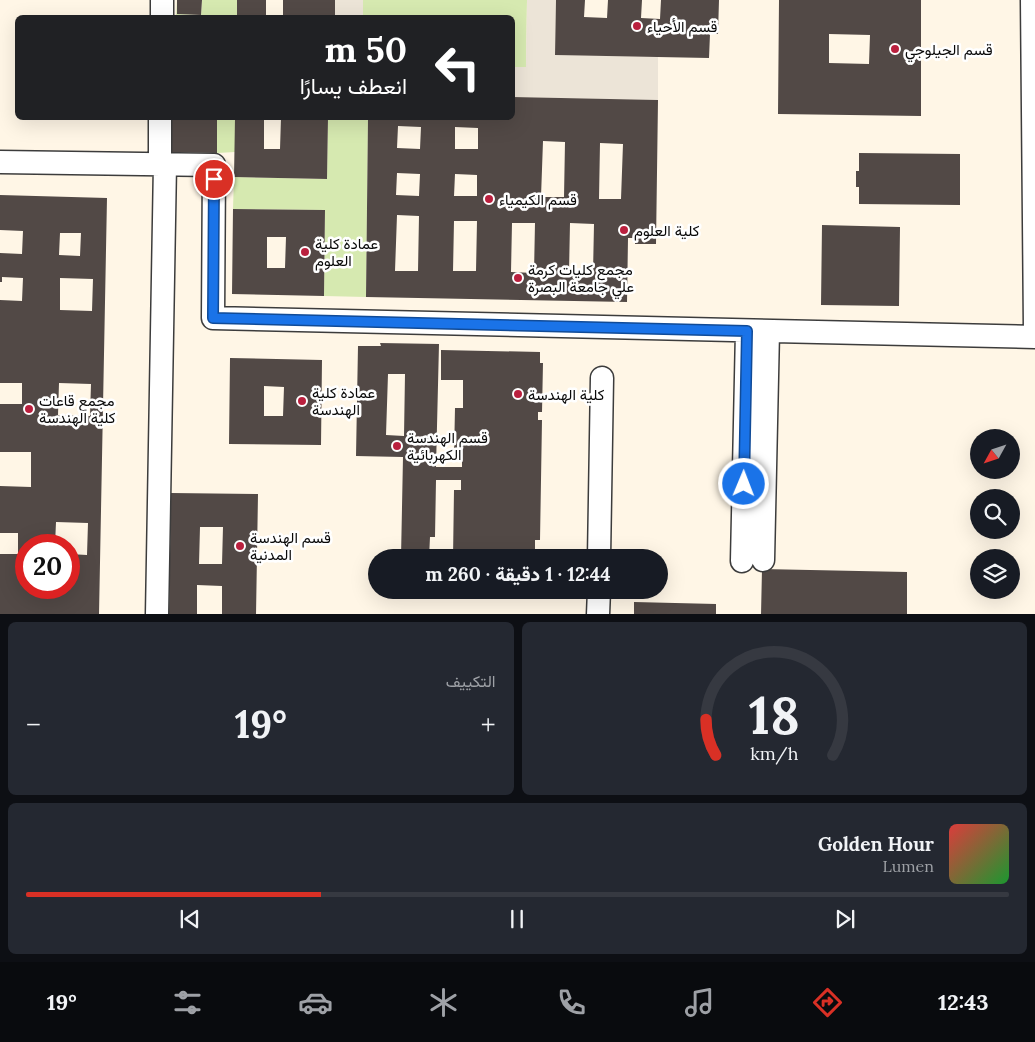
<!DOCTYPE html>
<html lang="ar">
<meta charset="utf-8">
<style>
body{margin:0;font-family:Lora,Vazirmatn,serif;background:#242831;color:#f1f3f6;direction:rtl;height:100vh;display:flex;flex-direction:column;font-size:19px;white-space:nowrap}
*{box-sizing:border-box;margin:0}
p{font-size:16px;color:#9ea1a6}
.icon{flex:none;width:28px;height:28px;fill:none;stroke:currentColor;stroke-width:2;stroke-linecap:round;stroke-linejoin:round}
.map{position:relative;height:614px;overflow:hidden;direction:ltr}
.panel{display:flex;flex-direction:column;gap:8px;padding:8px;background:#0d0f14;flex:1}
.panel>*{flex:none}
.hud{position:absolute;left:15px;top:15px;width:500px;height:105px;border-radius:8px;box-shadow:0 5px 20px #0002;direction:rtl;background:#202124;color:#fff;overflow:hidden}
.needle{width:32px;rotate:230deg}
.fabs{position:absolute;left:970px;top:429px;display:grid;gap:10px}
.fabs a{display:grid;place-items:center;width:50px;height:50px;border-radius:50%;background:#171b24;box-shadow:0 5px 20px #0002;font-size:25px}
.speed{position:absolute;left:15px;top:534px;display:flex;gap:10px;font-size:25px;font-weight:700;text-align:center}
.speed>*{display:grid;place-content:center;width:65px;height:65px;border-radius:50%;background:#171b24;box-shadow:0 5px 20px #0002;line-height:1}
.speed .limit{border:8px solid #d22;background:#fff;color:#111}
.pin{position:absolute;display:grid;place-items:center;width:42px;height:42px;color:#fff;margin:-21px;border:2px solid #fff;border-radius:50%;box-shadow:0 1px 5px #0007}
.me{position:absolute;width:55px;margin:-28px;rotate:1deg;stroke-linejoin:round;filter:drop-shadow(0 0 4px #0008)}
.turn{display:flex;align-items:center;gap:18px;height:105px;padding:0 25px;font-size:22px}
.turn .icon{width:65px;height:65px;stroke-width:2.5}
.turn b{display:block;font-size:35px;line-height:42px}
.big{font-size:38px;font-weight:800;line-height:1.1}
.panel .card{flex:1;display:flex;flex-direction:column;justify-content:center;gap:8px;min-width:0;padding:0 18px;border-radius:8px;background:#242831}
.panel .dial{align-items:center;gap:0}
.dial svg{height:130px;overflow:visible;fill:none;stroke:#363941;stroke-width:7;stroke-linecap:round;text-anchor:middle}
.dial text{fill:#f1f3f6;stroke:none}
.song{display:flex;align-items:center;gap:15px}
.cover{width:60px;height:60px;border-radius:8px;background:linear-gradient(135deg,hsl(0 70% 55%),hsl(130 70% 35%))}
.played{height:5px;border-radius:2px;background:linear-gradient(90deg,#d93025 30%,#363941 30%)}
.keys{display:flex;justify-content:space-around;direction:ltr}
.heat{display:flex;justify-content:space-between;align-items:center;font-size:28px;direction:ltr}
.panel .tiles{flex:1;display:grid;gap:8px;grid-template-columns:1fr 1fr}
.card:last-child{grid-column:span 2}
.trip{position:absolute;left:368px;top:549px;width:300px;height:50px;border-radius:25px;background:#171b24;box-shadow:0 5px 20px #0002;font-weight:800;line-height:50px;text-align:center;direction:rtl}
.menu{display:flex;height:80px;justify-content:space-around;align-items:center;background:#090b0e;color:#9ea1a6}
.menu .icon{width:35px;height:35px}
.menu .selected{color:#d93025}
.menu b{font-size:22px;color:#f1f3f6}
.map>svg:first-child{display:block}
.green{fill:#d6e9b0}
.plaza{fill:#ece4d7}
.building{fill:#524946;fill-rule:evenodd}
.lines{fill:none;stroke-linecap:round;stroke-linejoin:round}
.minor-casing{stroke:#3c3c3c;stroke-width:25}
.minor{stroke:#fff;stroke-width:22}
.route-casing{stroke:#114b97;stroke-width:12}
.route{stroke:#1a73e8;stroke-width:9}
.poi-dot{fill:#ba203e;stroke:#fff;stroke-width:2}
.labels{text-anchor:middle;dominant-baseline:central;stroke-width:5;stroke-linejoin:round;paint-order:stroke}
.poi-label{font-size:15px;fill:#090909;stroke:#fff;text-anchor:start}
</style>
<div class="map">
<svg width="1035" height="615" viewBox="0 0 1035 615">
<rect width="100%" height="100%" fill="#fff6e6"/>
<!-- green -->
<path class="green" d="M 177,0 L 177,14 L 201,15 L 202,0 L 237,0 L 237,17 L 176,18 Z
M 363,0 L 527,0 L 526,67 L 513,67 L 512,18 L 363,18 Z
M 217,118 L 235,118 L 235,152 L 217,153 Z
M 328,118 L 368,118 L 366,297 L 324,296 L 325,210 L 233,209 L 234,177 L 327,179 Z"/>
<!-- plaza -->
<path class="plaza" d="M 335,0 L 363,0 L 363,17 L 335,17 Z
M 527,0 L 556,0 L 555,55 L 658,57 L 658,100 L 513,97 L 513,67 L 526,67 Z"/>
<!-- building -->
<path class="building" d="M 177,0 L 202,0 L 201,15 L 177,14 Z
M 237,0 L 266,0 L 266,18 L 237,18 Z
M 283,0 L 335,0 L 335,18 L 283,18 Z
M 556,0 L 585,0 L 584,17 L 607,18 L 608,0 L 642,0 L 641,18 L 660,19 L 661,0 L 719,0 L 718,34 L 710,34 L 709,58 L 555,55 Z
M 779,0 L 921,0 L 921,116 L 778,114 ZM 829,34 L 870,35 L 869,64 L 829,63 Z
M 512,97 L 658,100 L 656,244 L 635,244 L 635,238 L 628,238 L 627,302 L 366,297 L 368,118 L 512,118 ZM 398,126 L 421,127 L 420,149 L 397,148 ZM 455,127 L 478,128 L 478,149 L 455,149 ZM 543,141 L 565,142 L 564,197 L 541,197 ZM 600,143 L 623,144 L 621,199 L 599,199 ZM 397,173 L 420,174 L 419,196 L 396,195 ZM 455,174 L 477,175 L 477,196 L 454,196 ZM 397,215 L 419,216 L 418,271 L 395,271 ZM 454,221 L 477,221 L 476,271 L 453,271 ZM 512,223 L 535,223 L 534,273 L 511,272 ZM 570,223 L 594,224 L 593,273 L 569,273 Z
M 167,118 L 217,118 L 217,153 L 167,152 Z
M 235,118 L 264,118 L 264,149 L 280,149 L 281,118 L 328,118 L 327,179 L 234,177 Z
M 859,153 L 960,154 L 960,205 L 859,204 L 859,187 L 856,187 L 856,171 L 859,171 Z
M 0,195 L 107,198 L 99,615 L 0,615 L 0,554 L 18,554 L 18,533 L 0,533 L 0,486 L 31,487 L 31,452 L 0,452 L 0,404 L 22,404 L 22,383 L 0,383 L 0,300 L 22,301 L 23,278 L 2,277 L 2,282 L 0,282 L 0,253 L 22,254 L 23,231 L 0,230 ZM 60,233 L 81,233 L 80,256 L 59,255 ZM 60,278 L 93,279 L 92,311 L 60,310 ZM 59,383 L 91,384 L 90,416 L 58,415 ZM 56,522 L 88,523 L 87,555 L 69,554 L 69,588 L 26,588 L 26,545 L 55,545 Z
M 233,209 L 325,210 L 324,296 L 232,294 ZM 267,237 L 286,237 L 285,268 L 267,268 Z
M 822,225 L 900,227 L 899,306 L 821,305 Z
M 380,343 L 439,344 L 436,467 L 462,467 L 462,456 L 454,456 L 455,408 L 463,408 L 463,380 L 441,380 L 441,350 L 540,352 L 540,363 L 543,363 L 542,412 L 538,412 L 538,420 L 542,420 L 540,540 L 535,540 L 535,549 L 538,549 L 537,558 L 453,558 L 454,490 L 461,490 L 461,480 L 436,480 L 435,537 L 430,537 L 429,558 L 401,558 L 403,457 L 356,456 L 358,346 L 381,346 ZM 388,374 L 405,374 L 404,436 L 386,435 Z
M 230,358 L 322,360 L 321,445 L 229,444 ZM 264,386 L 284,387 L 283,416 L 264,416 Z
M 171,493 L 258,494 L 256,615 L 222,615 L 222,586 L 197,585 L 197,615 L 169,615 ZM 200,527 L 223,527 L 222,564 L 199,564 Z
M 762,569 L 907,572 L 907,615 L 761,615 Z
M 400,590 L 433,590 L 433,597 L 400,597 Z
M 499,590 L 537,590 L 537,599 L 498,599 Z
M 634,602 L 716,604 L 716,615 L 634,615 Z"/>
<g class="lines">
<defs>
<path id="minor" d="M 1032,0 L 1035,330
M 162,18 L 162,0
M 0,162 L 214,165 L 213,318 L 1035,337
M 160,164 L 160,118
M 599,558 L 602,378
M 763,560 L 768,331
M 742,561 L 747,331
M 157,615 L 165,164
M 598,615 L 599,590"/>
</defs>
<!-- minor casing -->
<use href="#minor" class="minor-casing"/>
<!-- minor -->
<use href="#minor" class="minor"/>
</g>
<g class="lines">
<defs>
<path id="route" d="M 214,179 L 213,318 L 747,331 L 744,484"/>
</defs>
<!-- route casing -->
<use href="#route" class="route-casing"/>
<!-- route -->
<use href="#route" class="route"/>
</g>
<!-- markers -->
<g class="poi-dot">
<circle cx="637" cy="26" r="5"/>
<circle cx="895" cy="49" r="5"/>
<circle cx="489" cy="199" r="5"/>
<circle cx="624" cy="230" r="5"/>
<circle cx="305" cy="252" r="5"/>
<circle cx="518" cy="278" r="5"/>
<circle cx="518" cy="394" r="5"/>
<circle cx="302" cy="401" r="5"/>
<circle cx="29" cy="409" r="5"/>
<circle cx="397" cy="446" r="5"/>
<circle cx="240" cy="546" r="5"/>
</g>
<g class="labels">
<!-- poi labels -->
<g class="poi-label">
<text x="647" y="26">قسم الأحياء</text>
<text x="905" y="49">قسم الجيلوجي</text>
<text x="499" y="199">قسم الكيمياء</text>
<text x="634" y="230">كلية العلوم</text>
<text x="315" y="243">عمادة كلية<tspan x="315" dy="17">العلوم</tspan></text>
<text x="528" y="269">مجمع كليات كرمة<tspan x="528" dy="17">علي جامعة البصرة</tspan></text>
<text x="312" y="392">عمادة كلية<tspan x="312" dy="17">الهندسة</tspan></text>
<text x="528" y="394">كلية الهندسة</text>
<text x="39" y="400">مجمع قاعات<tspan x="39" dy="17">كلية الهندسة</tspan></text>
<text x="407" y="437">قسم الهندسة<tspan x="407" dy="17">الكهربائية</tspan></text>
<text x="250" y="537">قسم الهندسة<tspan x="250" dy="17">المدنية</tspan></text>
</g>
</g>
</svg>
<div class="fabs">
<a><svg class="needle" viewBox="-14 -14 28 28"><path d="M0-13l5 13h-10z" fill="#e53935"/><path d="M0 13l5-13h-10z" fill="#9ea1a6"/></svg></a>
<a><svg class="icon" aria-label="search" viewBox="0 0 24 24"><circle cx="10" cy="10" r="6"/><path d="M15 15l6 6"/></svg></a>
<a><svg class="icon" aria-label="layers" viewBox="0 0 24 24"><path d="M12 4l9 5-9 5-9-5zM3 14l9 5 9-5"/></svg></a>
</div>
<div class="speed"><div class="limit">20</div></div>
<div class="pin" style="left:214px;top:179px;background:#d93025"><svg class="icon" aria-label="arrive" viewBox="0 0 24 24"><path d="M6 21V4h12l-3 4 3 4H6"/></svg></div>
<svg class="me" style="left:744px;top:484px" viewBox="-20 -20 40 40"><circle r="17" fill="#1a73e8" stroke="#fff" stroke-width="3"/><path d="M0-11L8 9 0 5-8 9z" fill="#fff"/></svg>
<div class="trip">12:44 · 1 دقيقة · 260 m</div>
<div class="hud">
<div class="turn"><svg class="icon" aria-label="left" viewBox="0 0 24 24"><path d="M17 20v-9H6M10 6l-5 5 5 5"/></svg><div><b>50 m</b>انعطف يسارًا</div></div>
</div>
</div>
<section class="panel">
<div class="tiles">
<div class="card dial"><svg viewBox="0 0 100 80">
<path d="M14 69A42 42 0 1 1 86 69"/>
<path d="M14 69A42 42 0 0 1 8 47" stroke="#d93025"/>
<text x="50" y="56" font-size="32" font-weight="700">18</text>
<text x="50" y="72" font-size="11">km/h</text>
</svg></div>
<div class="card"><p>التكييف</p>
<div class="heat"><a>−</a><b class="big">19°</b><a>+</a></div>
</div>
<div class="card">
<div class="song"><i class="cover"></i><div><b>Golden Hour</b><p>Lumen</p></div></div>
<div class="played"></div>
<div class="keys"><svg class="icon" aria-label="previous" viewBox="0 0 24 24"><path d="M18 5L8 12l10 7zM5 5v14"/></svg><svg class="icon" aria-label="pause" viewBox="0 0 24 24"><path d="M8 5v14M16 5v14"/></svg><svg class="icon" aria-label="next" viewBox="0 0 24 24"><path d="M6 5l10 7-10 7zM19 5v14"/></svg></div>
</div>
</div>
</section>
<nav class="menu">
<b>12:43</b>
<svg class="icon selected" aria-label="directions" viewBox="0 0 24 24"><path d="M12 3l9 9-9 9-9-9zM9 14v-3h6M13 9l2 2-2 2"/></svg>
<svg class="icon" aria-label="music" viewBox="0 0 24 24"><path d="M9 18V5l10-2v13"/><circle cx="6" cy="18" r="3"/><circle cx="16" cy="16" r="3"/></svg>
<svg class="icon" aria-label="phone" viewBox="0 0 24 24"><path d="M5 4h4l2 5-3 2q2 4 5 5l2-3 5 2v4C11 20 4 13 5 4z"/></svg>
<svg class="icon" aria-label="climate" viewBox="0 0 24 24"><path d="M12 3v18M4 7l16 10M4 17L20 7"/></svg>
<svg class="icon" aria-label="car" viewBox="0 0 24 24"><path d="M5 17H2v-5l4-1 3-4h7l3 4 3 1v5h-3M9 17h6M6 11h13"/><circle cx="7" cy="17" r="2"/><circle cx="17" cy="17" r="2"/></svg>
<svg class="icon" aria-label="filters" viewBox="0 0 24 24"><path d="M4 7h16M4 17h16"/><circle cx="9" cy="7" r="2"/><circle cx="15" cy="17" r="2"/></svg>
<b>19°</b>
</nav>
